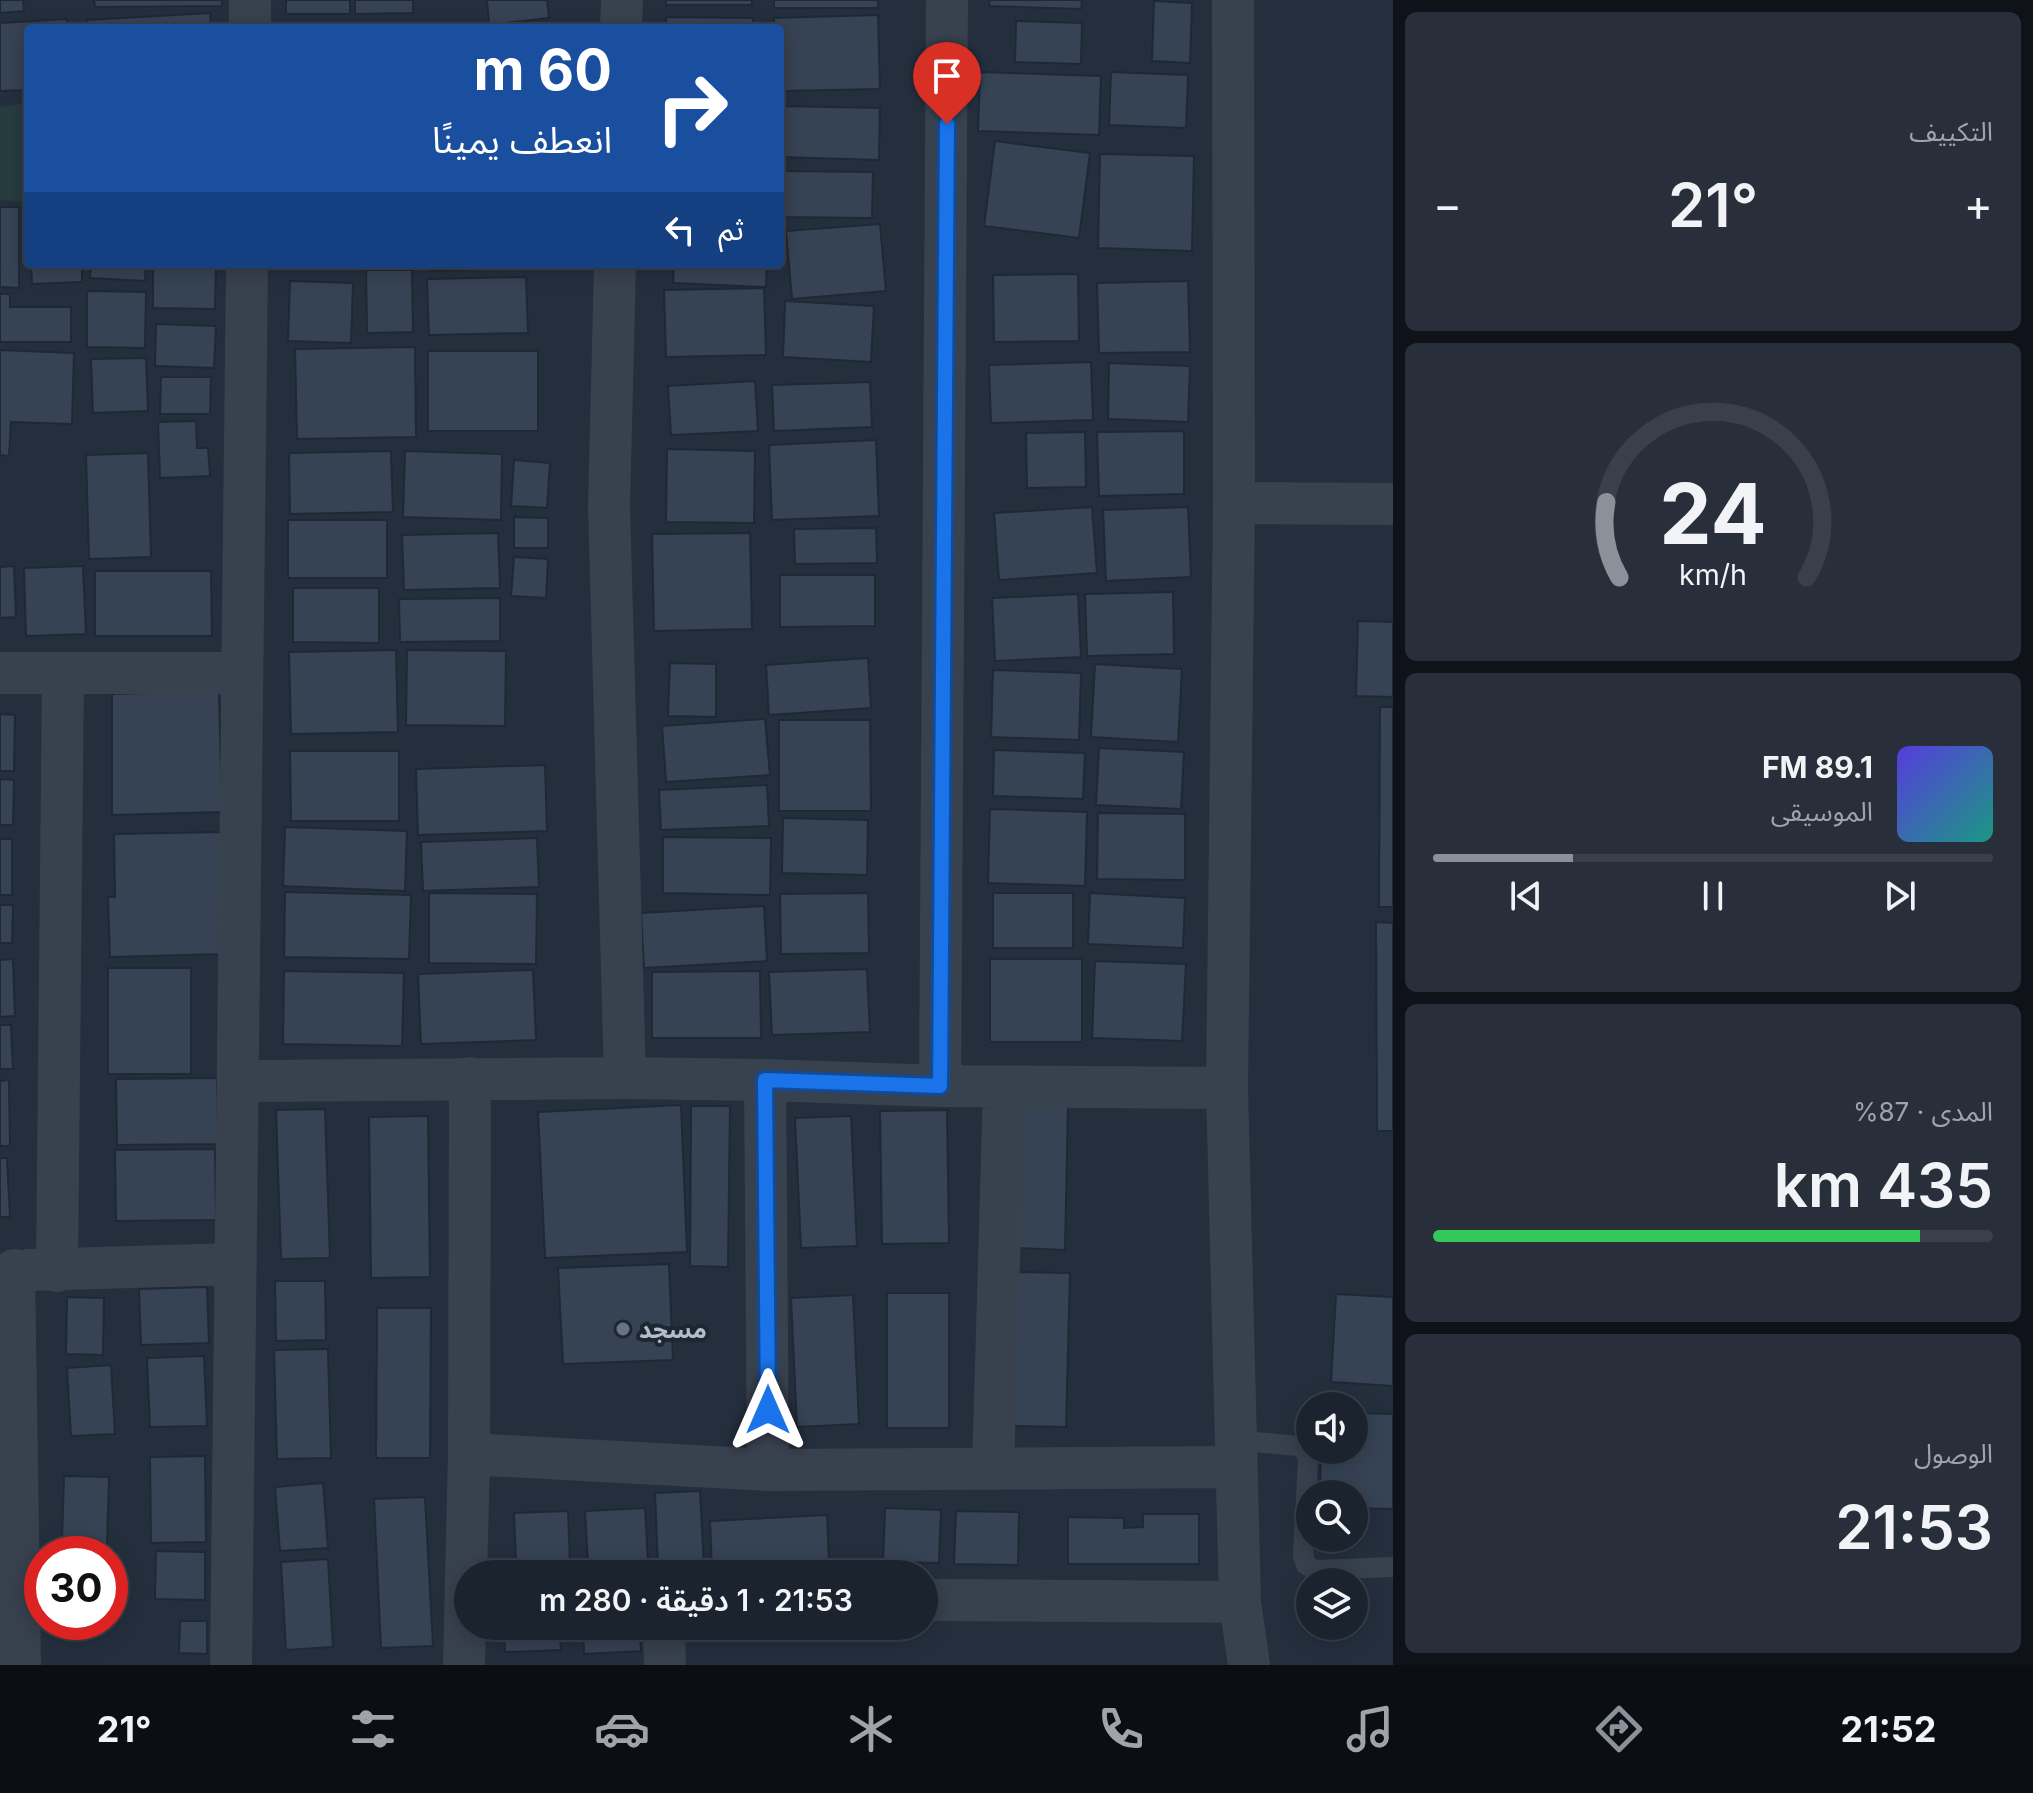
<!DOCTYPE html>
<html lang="ar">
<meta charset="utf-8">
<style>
body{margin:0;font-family:Inter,"Noto Sans Arabic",sans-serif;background:#282f3a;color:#f1f3f6;direction:rtl;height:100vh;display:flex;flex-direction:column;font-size:30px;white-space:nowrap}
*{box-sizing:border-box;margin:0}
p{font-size:26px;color:#a0a4aa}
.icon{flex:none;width:44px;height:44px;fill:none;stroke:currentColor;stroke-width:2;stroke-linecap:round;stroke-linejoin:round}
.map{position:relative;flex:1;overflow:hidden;direction:ltr}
.panel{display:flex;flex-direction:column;gap:12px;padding:12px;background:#0f1319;width:640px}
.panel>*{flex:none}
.top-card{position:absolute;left:24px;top:24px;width:760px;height:244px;border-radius:8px;box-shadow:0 4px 20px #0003,0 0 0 2px #39404a;direction:rtl;background:#1a4fa0;color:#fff;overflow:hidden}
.controls{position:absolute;left:1296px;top:1392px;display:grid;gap:16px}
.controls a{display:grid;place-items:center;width:72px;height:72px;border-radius:50%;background:#1b232e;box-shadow:0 4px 20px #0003,0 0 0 2px #39404a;font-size:40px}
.speed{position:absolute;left:24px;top:1536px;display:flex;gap:16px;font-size:40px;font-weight:700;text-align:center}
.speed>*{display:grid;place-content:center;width:104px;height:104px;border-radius:50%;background:#1b232e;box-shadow:0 4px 20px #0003,0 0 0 2px #39404a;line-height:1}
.speed .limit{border:12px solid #d22;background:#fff;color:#111}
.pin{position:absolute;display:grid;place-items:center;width:68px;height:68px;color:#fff;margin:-82px -34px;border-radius:50% 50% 50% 0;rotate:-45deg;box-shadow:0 0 8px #0007}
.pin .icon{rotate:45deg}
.me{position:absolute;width:88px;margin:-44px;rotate:0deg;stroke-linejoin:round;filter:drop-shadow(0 0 6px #0008)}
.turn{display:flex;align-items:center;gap:28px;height:168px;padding:0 40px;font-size:36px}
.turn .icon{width:104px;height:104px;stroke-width:2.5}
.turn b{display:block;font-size:56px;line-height:68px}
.then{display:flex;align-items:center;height:76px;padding:0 40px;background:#0003;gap:16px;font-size:30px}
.big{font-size:60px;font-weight:600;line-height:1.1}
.panel .tile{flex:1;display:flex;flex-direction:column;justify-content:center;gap:12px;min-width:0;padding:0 28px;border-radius:12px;background:#282f3a}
.panel .dial{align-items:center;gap:0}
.dial svg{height:208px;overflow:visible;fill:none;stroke:#39404a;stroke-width:7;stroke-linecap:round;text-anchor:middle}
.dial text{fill:#f1f3f6;stroke:none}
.song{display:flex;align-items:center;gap:24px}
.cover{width:96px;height:96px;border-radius:12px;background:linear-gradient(135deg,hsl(250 70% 55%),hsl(170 70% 35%))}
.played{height:8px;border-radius:4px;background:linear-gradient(90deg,#8c9099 25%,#39404a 25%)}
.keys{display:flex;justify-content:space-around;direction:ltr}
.heat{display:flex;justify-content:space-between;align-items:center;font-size:44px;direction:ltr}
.charge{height:12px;border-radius:6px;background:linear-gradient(90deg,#34c759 87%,#39404a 0)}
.trip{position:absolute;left:454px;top:1560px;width:484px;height:80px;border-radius:40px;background:#1b232e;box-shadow:0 4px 20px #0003,0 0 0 2px #39404a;font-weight:600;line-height:80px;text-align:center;direction:rtl}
.tab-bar{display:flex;height:128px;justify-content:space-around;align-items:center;background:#0b0e12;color:#a0a4aa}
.tab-bar .icon{width:56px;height:56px}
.tab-bar .current{color:#8c9099}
.tab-bar b{font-size:36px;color:#f1f3f6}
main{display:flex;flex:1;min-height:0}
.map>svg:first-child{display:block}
.green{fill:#263c3f}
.building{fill:#364354;stroke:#1f2835;stroke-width:2}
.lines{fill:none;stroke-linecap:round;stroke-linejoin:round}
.lane{stroke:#38414e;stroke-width:20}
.street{stroke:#38414e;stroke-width:42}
.route-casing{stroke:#114b97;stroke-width:20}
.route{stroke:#1a73e8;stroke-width:14}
.worship-dot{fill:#6b7280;stroke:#1d2633;stroke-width:3}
.labels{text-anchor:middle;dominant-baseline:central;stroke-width:8;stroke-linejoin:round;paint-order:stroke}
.poi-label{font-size:24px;font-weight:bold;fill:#b4bcc9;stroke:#1d2633;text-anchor:start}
</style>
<main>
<section class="panel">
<div class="tile"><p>التكييف</p>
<div class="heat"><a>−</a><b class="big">21°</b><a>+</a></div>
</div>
<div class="tile dial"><svg viewBox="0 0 100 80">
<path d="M14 69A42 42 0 1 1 86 69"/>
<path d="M14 69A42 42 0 0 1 9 40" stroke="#8c9099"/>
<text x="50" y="56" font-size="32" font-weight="700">24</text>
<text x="50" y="72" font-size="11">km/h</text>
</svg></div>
<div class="tile">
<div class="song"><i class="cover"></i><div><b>89.1 FM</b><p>الموسيقى</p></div></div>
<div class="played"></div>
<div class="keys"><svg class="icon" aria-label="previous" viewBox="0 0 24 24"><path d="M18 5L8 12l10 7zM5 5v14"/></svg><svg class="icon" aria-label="pause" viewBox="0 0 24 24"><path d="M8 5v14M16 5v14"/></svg><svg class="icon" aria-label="next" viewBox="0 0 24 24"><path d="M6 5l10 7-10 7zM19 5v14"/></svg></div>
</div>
<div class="tile"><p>المدى · 87%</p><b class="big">435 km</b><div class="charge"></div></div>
<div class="tile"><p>الوصول</p><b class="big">21:53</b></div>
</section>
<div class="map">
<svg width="1393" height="1665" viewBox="0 0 1393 1665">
<rect width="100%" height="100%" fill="#242f3e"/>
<!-- green -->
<path class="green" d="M 28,103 L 28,202 L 0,200 L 0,107 Z"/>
<!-- building -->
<path class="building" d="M 0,0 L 23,0 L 24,11 L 0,13 Z
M 94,0 L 222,0 L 222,6 L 95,7 Z
M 286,0 L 350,0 L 350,14 L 286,14 Z
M 355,0 L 413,0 L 413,13 L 355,14 Z
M 487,0 L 547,0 L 549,18 L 489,25 Z
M 666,0 L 752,0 L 752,5 L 666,5 Z
M 774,0 L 878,0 L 878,8 L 774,8 Z
M 990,0 L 1082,0 L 1081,9 L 989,6 Z
M 1154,1 L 1192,3 L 1190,63 L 1152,61 Z
M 210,13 L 211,28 L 88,28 L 87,20 Z
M 878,15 L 880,89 L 780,91 L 780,28 L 774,28 L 774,18 Z
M 666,17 L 753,18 L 753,28 L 666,28 Z
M 67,19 L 68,28 L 28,28 L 28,90 L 0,91 L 0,23 Z
M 1016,21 L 1082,23 L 1081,64 L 1015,62 Z
M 980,72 L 1101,76 L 1099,135 L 978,131 Z
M 1111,72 L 1188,75 L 1186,128 L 1109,125 Z
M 781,106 L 880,108 L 879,160 L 780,157 Z
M 995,141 L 1090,153 L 1079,238 L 984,226 Z
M 1100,154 L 1194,156 L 1192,251 L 1098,248 Z
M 781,171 L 873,172 L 872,218 L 780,217 Z
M 0,207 L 19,207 L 19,288 L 0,287 Z
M 880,224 L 886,291 L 792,299 L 786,231 Z
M 31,264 L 82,264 L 82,282 L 32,284 Z
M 91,264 L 146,264 L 145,281 L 90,278 Z
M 153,264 L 216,264 L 215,309 L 153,308 Z
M 289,264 L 415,264 L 415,266 L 289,266 Z
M 431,264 L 526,264 L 526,267 L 431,271 Z
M 674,264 L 767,264 L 766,287 L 673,283 Z
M 366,270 L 412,270 L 413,332 L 367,333 Z
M 1078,274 L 1079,341 L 994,342 L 993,275 Z
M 526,277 L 528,333 L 429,335 L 427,279 Z
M 290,281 L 353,283 L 351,343 L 288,341 Z
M 1188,281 L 1190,352 L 1099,353 L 1097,283 Z
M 764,288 L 766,355 L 666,357 L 664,290 Z
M 87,291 L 146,292 L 145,348 L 87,347 Z
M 0,294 L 10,294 L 10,307 L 71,307 L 71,342 L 0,342 Z
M 785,301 L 874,306 L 871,362 L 783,357 Z
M 156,324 L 216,326 L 214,368 L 155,366 Z
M 415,347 L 416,437 L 297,439 L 295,349 Z
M 0,350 L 74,353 L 72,424 L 11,422 L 9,456 L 0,455 Z
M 428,351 L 538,351 L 538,431 L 428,431 Z
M 146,358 L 148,411 L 93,413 L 91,359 Z
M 1091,362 L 1093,420 L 991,423 L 989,365 Z
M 1109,363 L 1190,366 L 1188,422 L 1108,419 Z
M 161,377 L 211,377 L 210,414 L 160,414 Z
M 755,381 L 758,431 L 671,435 L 668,386 Z
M 870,382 L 872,427 L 774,431 L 772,385 Z
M 196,421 L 197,448 L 208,448 L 210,476 L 160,478 L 158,422 Z
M 1184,431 L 1184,494 L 1099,496 L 1097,432 Z
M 1085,432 L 1086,487 L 1027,488 L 1026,433 Z
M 876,440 L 879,516 L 772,520 L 769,445 Z
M 667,449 L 755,451 L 754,523 L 666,522 Z
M 391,451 L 393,512 L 290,514 L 289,453 Z
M 405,451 L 502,454 L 501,520 L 403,517 Z
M 148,453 L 151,557 L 89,559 L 86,455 Z
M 514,460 L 550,463 L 547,508 L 511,506 Z
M 1092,507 L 1097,573 L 999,580 L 994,513 Z
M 1188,507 L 1191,577 L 1106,581 L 1103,510 Z
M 514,517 L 548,518 L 548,548 L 514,548 Z
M 288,520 L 387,520 L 387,578 L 288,578 Z
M 876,528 L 877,563 L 795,564 L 794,529 Z
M 498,533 L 500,588 L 404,590 L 402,535 Z
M 750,533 L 752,629 L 654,631 L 652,534 Z
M 514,557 L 548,559 L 546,598 L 511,596 Z
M 14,566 L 16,617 L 0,618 L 0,567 Z
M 83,566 L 86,634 L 26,636 L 24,568 Z
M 95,571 L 211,571 L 212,636 L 95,636 Z
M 780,575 L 875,575 L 875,626 L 780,627 Z
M 293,588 L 379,588 L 379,643 L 293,642 Z
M 1173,592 L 1174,654 L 1087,656 L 1085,594 Z
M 1078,594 L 1081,657 L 995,661 L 992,598 Z
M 500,598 L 500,641 L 400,642 L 399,599 Z
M 1358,621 L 1393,622 L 1393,697 L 1356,696 Z
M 396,650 L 398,732 L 291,734 L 289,652 Z
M 407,650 L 506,651 L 505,726 L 406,725 Z
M 868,658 L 871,708 L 769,715 L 766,665 Z
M 670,663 L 716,664 L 716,717 L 668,716 Z
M 1095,664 L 1182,669 L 1178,742 L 1091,737 Z
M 993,670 L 1081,673 L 1079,740 L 991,737 Z
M 219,691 L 222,812 L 112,815 L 112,694 Z
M 1380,707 L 1393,707 L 1393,907 L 1379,907 Z
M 0,714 L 15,715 L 14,771 L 0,771 Z
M 765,719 L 770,775 L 666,782 L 662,726 Z
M 779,720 L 870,720 L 871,811 L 779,811 Z
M 1099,748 L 1184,752 L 1181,809 L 1096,805 Z
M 994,750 L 1085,753 L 1083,799 L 993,796 Z
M 290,751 L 399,751 L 399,821 L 291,821 Z
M 545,765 L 547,831 L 418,835 L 416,769 Z
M 0,779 L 14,780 L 13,825 L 0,825 Z
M 767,785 L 769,826 L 661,830 L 659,790 Z
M 990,809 L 1087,812 L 1085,886 L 988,883 Z
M 1098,813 L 1185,814 L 1185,880 L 1097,879 Z
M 783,818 L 868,820 L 867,875 L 782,873 Z
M 285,827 L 407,831 L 405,891 L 283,886 Z
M 221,832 L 224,954 L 110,957 L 108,897 L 115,897 L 114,834 Z
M 663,837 L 771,838 L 770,895 L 663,893 Z
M 537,838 L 539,887 L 423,891 L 421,842 Z
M 0,839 L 12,839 L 12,895 L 0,895 Z
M 285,892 L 411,895 L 409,959 L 284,957 Z
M 429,893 L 537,894 L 536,964 L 429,963 Z
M 868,893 L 869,953 L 781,954 L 780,894 Z
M 993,893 L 1073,893 L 1073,948 L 993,948 Z
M 1090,893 L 1185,898 L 1183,948 L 1088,944 Z
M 0,905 L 13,905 L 12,943 L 0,943 Z
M 764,906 L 767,961 L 644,968 L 641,913 Z
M 1376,922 L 1393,923 L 1393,1131 L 1377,1131 Z
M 13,959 L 15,1016 L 0,1017 L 0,960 Z
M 990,959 L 1082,959 L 1082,1042 L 990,1042 Z
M 1095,961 L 1186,964 L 1182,1041 L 1092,1038 Z
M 108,968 L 191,968 L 191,1074 L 108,1074 Z
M 867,969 L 870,1032 L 772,1035 L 769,972 Z
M 533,970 L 536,1040 L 421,1044 L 418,974 Z
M 284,971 L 404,973 L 402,1046 L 283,1044 Z
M 760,971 L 761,1038 L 652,1038 L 652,972 Z
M 0,1025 L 11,1025 L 13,1069 L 0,1069 Z
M 217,1078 L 218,1144 L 117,1145 L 116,1079 Z
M 9,1080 L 10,1146 L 0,1146 L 0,1081 Z
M 1021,1104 L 1068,1105 L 1065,1250 L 1017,1248 Z
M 681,1105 L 687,1252 L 545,1258 L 538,1112 Z
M 691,1106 L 730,1106 L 728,1267 L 690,1266 Z
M 325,1109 L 330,1258 L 281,1259 L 276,1110 Z
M 947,1110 L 949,1243 L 882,1244 L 880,1111 Z
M 428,1116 L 430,1277 L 371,1278 L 369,1117 Z
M 851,1116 L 857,1246 L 801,1248 L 795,1118 Z
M 215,1149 L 216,1220 L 116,1221 L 115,1150 Z
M 0,1158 L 7,1158 L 10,1217 L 0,1217 Z
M 669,1264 L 673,1360 L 563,1364 L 558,1268 Z
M 1016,1272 L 1070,1273 L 1066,1427 L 1012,1426 Z
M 275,1281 L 325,1281 L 326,1340 L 276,1341 Z
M 207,1287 L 209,1343 L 141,1345 L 139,1289 Z
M 887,1293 L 949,1293 L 949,1428 L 887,1428 Z
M 1336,1294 L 1393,1297 L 1393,1386 L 1331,1382 Z
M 853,1295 L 859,1424 L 797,1427 L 791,1298 Z
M 67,1297 L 104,1298 L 103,1355 L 66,1354 Z
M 377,1308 L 431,1308 L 430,1458 L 376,1458 Z
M 328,1349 L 331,1458 L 277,1459 L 274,1350 Z
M 204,1356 L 207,1426 L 150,1427 L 147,1358 Z
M 111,1365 L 115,1434 L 71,1436 L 67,1368 Z
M 1354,1413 L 1393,1414 L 1393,1509 L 1354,1508 L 1354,1494 L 1320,1494 L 1321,1450 L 1354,1450 Z
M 205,1456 L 206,1542 L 151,1543 L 150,1457 Z
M 64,1476 L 109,1477 L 107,1544 L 62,1542 Z
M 323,1483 L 328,1548 L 280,1551 L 275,1487 Z
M 700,1491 L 704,1567 L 658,1568 L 655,1493 Z
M 425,1497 L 433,1646 L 381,1648 L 374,1499 Z
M 645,1508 L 648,1561 L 588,1564 L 585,1511 Z
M 885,1508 L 941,1510 L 939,1563 L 883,1562 Z
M 568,1511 L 570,1562 L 516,1565 L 514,1513 Z
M 956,1511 L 1019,1512 L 1018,1565 L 954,1564 Z
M 1143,1514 L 1199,1514 L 1199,1564 L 1068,1564 L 1068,1517 L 1124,1518 L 1124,1528 L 1143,1527 Z
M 827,1515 L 829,1564 L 712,1570 L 710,1521 Z
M 115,1550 L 117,1616 L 110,1616 L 110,1554 L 61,1554 L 61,1551 Z
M 156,1551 L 205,1552 L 205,1600 L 155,1599 Z
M 328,1559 L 333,1647 L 286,1650 L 281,1562 Z
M 180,1621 L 207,1621 L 207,1654 L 179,1653 Z
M 504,1626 L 559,1626 L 561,1650 L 505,1652 Z
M 583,1626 L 639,1626 L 641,1651 L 584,1654 Z"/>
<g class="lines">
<!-- lane -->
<path class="lane" d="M 1235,1440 L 1297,1446 L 1305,1450 L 1308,1459 L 1303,1556 L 1306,1565 L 1315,1570 L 1393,1567"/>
<!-- street -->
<path class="street" d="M 1233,0 L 1234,503 L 1227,1088 L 1240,1602 L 1249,1665
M 250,28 L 250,0
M 621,28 L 622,0
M 615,264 L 609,506 L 625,1078
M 1234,503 L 1393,504
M 0,673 L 242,673
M 765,1080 L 768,1470
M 238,1081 L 625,1078 L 765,1080 L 940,1086 L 1227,1088
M 940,1086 L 947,0
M 14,1270 L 20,1665
M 29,1270 L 235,1264
M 57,1271 L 63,674
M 469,1454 L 768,1470 L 1236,1467
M 993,1469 L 1004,1087
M 924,1600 L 1240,1602
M 231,1665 L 247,264
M 464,1665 L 469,1454 L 470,1078
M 665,1665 L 664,1636 L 669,1626"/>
</g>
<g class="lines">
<defs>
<path id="route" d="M 768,1410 L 765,1080 L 940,1086 L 947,124"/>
</defs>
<!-- route casing -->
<use href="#route" class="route-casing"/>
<!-- route -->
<use href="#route" class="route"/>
</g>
<!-- markers -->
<circle class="worship-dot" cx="623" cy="1329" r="8"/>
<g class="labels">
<!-- poi labels -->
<g class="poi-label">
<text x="639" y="1329">مسجد</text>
</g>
</g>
</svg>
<div class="controls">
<a><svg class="icon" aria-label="sound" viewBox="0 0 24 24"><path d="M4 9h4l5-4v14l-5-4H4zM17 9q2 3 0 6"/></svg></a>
<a><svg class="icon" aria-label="search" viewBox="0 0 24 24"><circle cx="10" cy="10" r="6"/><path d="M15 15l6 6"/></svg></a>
<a><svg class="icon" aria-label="layers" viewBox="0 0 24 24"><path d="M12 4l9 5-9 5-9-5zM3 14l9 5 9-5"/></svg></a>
</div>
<div class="speed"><div class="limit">30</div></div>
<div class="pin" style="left:947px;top:124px;background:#d93025"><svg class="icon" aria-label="arrive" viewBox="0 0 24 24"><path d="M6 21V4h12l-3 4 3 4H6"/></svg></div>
<svg class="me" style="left:768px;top:1410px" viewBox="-20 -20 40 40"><path d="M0-17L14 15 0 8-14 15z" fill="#1a73e8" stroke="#fff" stroke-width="4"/></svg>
<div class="trip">21:53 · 1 دقيقة · 280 m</div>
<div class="top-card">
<div class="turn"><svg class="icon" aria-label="right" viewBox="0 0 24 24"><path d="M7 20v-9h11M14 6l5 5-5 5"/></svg><div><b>60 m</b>انعطف يمينًا</div></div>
<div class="then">ثم<svg class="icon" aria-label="left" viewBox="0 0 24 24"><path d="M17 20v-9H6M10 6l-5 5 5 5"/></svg></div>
</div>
</div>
</main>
<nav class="tab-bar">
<b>21:52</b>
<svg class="icon current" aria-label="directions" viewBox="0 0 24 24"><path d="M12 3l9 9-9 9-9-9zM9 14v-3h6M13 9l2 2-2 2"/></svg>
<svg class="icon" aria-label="music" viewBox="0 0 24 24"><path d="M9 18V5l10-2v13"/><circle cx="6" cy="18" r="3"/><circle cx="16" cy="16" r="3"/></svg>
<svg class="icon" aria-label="phone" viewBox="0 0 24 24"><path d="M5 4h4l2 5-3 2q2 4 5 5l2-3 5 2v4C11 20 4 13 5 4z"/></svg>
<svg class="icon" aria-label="climate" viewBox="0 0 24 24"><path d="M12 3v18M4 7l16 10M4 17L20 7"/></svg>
<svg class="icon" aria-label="car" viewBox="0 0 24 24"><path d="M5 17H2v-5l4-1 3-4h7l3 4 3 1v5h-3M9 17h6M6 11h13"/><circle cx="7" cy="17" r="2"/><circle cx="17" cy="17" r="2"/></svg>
<svg class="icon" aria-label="filters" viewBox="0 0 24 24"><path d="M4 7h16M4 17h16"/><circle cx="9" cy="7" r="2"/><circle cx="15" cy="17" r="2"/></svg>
<b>21°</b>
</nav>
